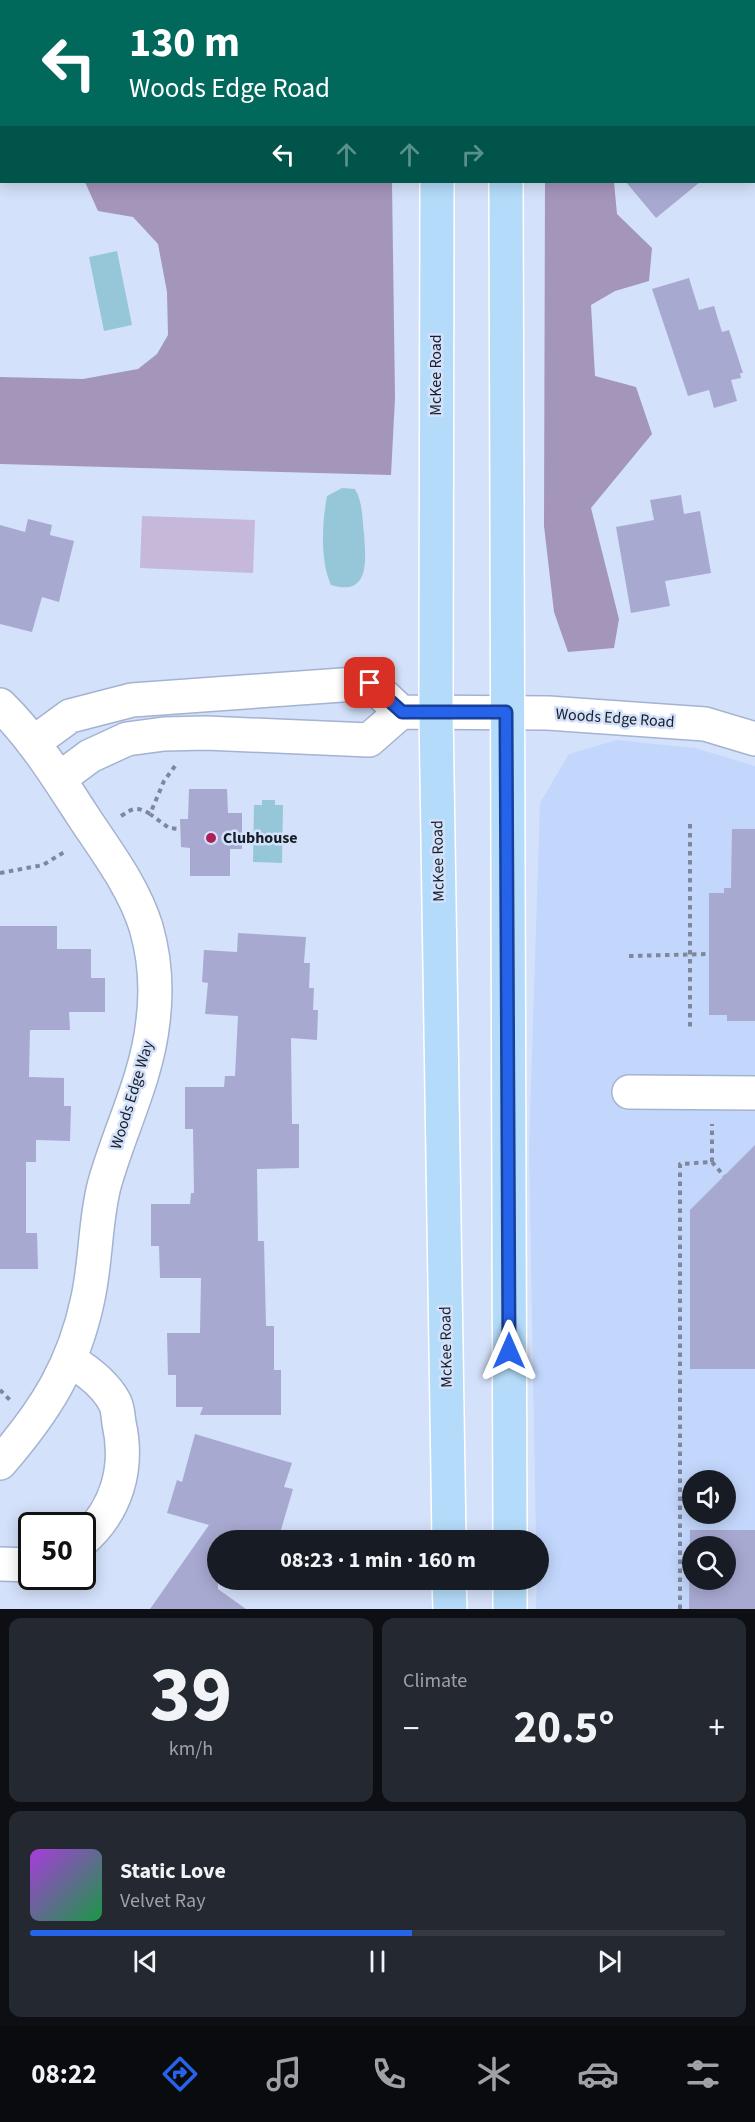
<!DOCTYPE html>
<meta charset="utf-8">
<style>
body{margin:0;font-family:"Source Sans 3",sans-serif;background:#242831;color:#f1f3f6;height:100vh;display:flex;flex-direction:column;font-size:22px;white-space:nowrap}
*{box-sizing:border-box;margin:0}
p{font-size:20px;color:#9ea1a6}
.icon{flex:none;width:33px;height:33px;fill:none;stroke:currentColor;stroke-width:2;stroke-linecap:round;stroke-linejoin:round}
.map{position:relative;height:1609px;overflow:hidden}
.panel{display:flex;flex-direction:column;gap:9px;padding:9px;background:#0d0f14;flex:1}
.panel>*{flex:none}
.hud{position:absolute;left:0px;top:0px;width:756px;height:183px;box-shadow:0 3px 15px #0003;background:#00695c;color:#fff;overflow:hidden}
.tools{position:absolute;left:682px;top:1470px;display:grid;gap:12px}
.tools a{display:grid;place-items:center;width:54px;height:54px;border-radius:50%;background:#171b24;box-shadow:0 3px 15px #0003;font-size:30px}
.speed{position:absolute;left:18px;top:1512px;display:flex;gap:12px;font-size:30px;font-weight:700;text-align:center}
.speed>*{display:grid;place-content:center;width:78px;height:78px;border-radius:50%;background:#171b24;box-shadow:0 3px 15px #0003;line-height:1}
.speed .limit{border:3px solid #111;border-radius:9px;background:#fff;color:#111}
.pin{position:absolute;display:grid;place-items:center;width:51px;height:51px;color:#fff;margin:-26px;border-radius:12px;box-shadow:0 3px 9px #0006}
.me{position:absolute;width:66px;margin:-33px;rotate:0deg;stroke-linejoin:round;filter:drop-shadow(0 0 4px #0008)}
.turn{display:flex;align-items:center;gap:21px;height:126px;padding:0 30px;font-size:27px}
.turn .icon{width:78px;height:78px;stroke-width:2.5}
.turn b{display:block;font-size:42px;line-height:51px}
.lanes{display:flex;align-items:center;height:57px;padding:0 30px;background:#0003;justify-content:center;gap:30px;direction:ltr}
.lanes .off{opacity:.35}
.big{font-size:45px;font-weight:700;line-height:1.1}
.panel .card{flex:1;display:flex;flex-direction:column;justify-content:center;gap:9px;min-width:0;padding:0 21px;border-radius:12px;background:#242831}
.panel .dial{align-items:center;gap:0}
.dial b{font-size:78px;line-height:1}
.song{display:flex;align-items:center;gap:18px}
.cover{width:72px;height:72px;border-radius:9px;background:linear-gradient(135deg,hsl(280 70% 55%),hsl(140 70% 35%))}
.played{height:6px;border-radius:3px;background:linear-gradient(90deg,#2563eb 55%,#363941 55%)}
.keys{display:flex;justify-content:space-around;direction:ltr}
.heat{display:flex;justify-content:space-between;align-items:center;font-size:33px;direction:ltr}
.panel .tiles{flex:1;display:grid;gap:9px;grid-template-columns:1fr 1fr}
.card:last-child{grid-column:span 2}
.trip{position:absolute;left:207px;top:1530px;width:342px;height:60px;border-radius:30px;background:#171b24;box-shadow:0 3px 15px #0003;font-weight:700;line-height:60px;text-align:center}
.tabs{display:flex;height:96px;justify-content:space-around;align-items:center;background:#090b0e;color:#9ea1a6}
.tabs .icon{width:42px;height:42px}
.tabs .on{color:#2563eb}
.tabs b{font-size:27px;color:#f1f3f6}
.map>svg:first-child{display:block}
.built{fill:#c3d7fc;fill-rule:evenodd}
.green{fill:#c5b8d8}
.forest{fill:#a495bb}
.water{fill:#96c7d9}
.building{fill:#a7a9d1;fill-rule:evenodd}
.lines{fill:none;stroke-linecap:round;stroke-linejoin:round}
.minor-casing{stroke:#a3b3d0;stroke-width:36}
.major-casing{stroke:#fff;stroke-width:36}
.path{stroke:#7f889b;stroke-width:4;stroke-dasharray:4.5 4.5;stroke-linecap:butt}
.minor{stroke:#fff;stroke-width:33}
.major{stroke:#b4dcfa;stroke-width:33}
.route-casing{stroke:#184099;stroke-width:15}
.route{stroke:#2563eb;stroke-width:10}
.poi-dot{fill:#ae1f56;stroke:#d4e1fa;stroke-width:2}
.labels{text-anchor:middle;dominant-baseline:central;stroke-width:5;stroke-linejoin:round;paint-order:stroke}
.street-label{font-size:16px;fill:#181e28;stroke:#d4e1fa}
.poi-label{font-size:16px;font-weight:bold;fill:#181e28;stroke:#d4e1fa;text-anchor:start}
</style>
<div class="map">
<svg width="755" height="1609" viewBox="0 0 755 1609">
<rect width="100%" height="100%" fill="#d4e1fa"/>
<!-- built -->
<path class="built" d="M 617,740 L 695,748 L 755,766 L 755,1609 L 536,1609 L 538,1540 L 536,1540 L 529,1148 L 540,803 L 569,754 ZM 693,1480 L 726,1480 L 726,1514 L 693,1514 ZM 693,1546 L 726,1546 L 726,1580 L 693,1580 Z"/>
<!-- green -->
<path class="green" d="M 142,516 L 255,520 L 253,573 L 140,568 Z"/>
<!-- forest -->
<path class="forest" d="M 85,182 L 392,182 L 395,398 L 391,475 L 0,464 L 0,377 L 83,379 L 138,369 L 157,354 L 168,335 L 167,292 L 158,244 L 133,217 L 98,211 Z
M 545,182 L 614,182 L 617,214 L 652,248 L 649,281 L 615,291 L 591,305 L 595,376 L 636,387 L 652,434 L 591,508 L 619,619 L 614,648 L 568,652 L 554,612 L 544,526 Z"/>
<!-- water -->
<path class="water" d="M 117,251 L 132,325 L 104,331 L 89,257 Z
M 342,488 L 355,489 C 363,503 362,518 364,534 C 366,560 370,597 331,585 C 320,561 322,522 327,496 Z
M 262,800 L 275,800 L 275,805 L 283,805 L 282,863 L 253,862 L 254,805 L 262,805 Z"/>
<!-- building -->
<path class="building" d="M 626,182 L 700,182 L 656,218 Z
M 689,278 L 699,310 L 714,306 L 722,332 L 729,330 L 743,373 L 740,373 L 741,378 L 731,380 L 737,401 L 714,408 L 709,390 L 688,396 L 652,289 Z
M 681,495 L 684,514 L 700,511 L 711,573 L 665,581 L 670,606 L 631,613 L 616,527 L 654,520 L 650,500 Z
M 28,519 L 52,525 L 50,535 L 74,541 L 59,602 L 42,597 L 32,632 L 0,624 L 0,525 L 25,532 Z
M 189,789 L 227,789 L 228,813 L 242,813 L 242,849 L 230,849 L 230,876 L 190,876 L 190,848 L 181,847 L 180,819 L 188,819 Z
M 732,829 L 755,829 L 755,1021 L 727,1021 L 727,1015 L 709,1015 L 709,893 L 724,893 L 724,888 L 731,888 Z
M 0,926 L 57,926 L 57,949 L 91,949 L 91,978 L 105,978 L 105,1012 L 69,1012 L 70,1030 L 30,1030 L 29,1077 L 64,1078 L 64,1106 L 71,1106 L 70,1141 L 36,1140 L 36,1162 L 26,1162 L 26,1233 L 37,1233 L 38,1269 L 0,1269 Z
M 238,933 L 306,937 L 304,963 L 310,963 L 309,988 L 314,988 L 313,1010 L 318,1010 L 317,1040 L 291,1038 L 292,1124 L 299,1124 L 299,1168 L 257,1169 L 258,1241 L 264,1241 L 266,1326 L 274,1326 L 274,1370 L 281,1370 L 281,1415 L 200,1415 L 203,1407 L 176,1407 L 176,1375 L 168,1375 L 167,1333 L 200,1333 L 201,1278 L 160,1278 L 159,1246 L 151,1246 L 151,1204 L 190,1204 L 191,1193 L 194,1193 L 193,1129 L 185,1129 L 185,1087 L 224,1087 L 225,1076 L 235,1076 L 238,1016 L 205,1014 L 208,983 L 202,982 L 204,950 L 237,952 Z
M 755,1145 L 755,1369 L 690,1369 L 690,1210 Z
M 195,1434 L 292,1463 L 284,1487 L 293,1489 L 278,1540 L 218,1540 L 218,1589 L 246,1609 L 150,1609 L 209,1525 L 167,1513 L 177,1480 L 182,1482 Z
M 690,1530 L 755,1530 L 755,1609 L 689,1609 ZM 693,1546 L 726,1546 L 726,1580 L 693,1580 Z"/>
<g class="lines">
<defs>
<path id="minor" d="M 0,705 C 32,736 57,776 81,813 C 105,850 133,885 146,927 C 155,958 157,989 153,1021 C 147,1079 119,1131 104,1186 C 95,1222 96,1261 88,1298 C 74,1366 45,1411 0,1463
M 33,743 L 70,716 L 132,700 L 370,683 L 401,712
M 59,779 L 90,756 L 127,739 L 164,734 L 206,733 L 369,740 L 401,712 L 548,713 L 705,724 L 755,739
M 629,1092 L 755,1093
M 70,1360 C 86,1370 105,1384 114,1401 C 118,1407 118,1417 119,1423 C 129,1468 117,1510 82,1541
M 0,1564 L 32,1565"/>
<path id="major" d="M 437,2 L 437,0
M 506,2 L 506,0
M 437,182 L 436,711 L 449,1540
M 506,182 L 510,1540
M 449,1580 L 450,1609
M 510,1580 L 510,1609"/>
</defs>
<!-- minor casing -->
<use href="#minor" class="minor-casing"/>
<!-- major casing -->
<use href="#major" class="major-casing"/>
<!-- path -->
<path class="path" d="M 175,766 L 164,781 L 150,814 L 169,828 L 180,829
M 121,816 C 133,808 137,806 150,814
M 690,824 L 690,1031
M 0,873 L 43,865 L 66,851
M 629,956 L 709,954
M 712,1162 L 712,1124
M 0,1390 L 10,1400
M 680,1609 L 680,1164 L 712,1162 L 724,1176"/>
<!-- minor -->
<use href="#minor" class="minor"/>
<!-- major -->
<use href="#major" class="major"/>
</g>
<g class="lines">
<defs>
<path id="route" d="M 370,683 L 402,712 L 506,712 L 509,1351"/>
</defs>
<!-- route casing -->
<use href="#route" class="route-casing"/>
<!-- route -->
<use href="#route" class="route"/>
</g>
<!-- markers -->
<circle class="poi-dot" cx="211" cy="838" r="6"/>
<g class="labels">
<!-- street labels -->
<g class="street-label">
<text transform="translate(436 375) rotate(-90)">McKee Road</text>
<text transform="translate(615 718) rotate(4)">Woods Edge Road</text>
<text transform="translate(438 861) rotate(-91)">McKee Road</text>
<text transform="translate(132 1095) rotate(-73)">Woods Edge Way</text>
<text transform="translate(446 1347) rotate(-91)">McKee Road</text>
</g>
<!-- poi labels -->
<g class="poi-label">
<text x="223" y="838">Clubhouse</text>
</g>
</g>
</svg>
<div class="tools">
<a><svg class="icon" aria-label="sound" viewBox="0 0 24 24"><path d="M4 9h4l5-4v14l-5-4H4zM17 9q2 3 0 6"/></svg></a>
<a><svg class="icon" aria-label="search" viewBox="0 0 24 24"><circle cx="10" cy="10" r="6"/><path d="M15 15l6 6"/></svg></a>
</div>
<div class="speed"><div class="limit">50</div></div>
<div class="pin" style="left:370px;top:683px;background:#d93025"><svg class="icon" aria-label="arrive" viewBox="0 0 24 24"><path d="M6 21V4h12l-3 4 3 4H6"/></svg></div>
<svg class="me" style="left:509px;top:1351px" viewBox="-20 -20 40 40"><path d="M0-17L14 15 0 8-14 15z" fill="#2563eb" stroke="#fff" stroke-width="4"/></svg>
<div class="trip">08:23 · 1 min · 160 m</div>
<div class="hud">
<div class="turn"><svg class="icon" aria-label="left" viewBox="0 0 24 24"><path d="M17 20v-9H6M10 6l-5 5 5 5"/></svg><div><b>130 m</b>Woods Edge Road</div></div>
<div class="lanes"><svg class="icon" aria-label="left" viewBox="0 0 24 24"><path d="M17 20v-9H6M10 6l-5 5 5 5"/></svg><svg class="icon off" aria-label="ahead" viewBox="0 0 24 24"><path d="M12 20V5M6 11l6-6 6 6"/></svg><svg class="icon off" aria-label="ahead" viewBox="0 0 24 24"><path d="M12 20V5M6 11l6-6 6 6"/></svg><svg class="icon off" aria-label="right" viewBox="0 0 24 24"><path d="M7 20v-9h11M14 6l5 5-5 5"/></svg></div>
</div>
</div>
<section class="panel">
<div class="tiles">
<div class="card dial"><b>39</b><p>km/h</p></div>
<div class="card"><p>Climate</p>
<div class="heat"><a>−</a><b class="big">20.5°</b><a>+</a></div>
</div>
<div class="card">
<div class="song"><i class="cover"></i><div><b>Static Love</b><p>Velvet Ray</p></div></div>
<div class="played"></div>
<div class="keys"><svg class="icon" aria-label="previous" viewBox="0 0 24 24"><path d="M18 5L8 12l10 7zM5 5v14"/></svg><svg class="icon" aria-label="pause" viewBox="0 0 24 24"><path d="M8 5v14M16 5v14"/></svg><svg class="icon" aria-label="next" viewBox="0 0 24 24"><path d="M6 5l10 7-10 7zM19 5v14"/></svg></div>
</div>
</div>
</section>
<nav class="tabs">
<b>08:22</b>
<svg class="icon on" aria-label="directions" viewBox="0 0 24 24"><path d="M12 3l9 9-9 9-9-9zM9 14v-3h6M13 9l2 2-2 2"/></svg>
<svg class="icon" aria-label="music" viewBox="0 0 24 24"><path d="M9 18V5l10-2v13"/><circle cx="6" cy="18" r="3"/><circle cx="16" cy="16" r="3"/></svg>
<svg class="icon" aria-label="phone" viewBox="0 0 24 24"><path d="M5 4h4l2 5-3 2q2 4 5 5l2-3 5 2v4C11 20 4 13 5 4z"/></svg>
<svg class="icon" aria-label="climate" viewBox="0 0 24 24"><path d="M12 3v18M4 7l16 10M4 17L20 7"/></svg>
<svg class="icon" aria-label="car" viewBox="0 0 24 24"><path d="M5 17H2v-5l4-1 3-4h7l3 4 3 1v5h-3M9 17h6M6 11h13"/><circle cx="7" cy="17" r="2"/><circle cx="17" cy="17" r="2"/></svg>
<svg class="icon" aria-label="filters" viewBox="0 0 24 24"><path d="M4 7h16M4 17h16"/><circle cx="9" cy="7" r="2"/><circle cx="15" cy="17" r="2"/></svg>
</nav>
